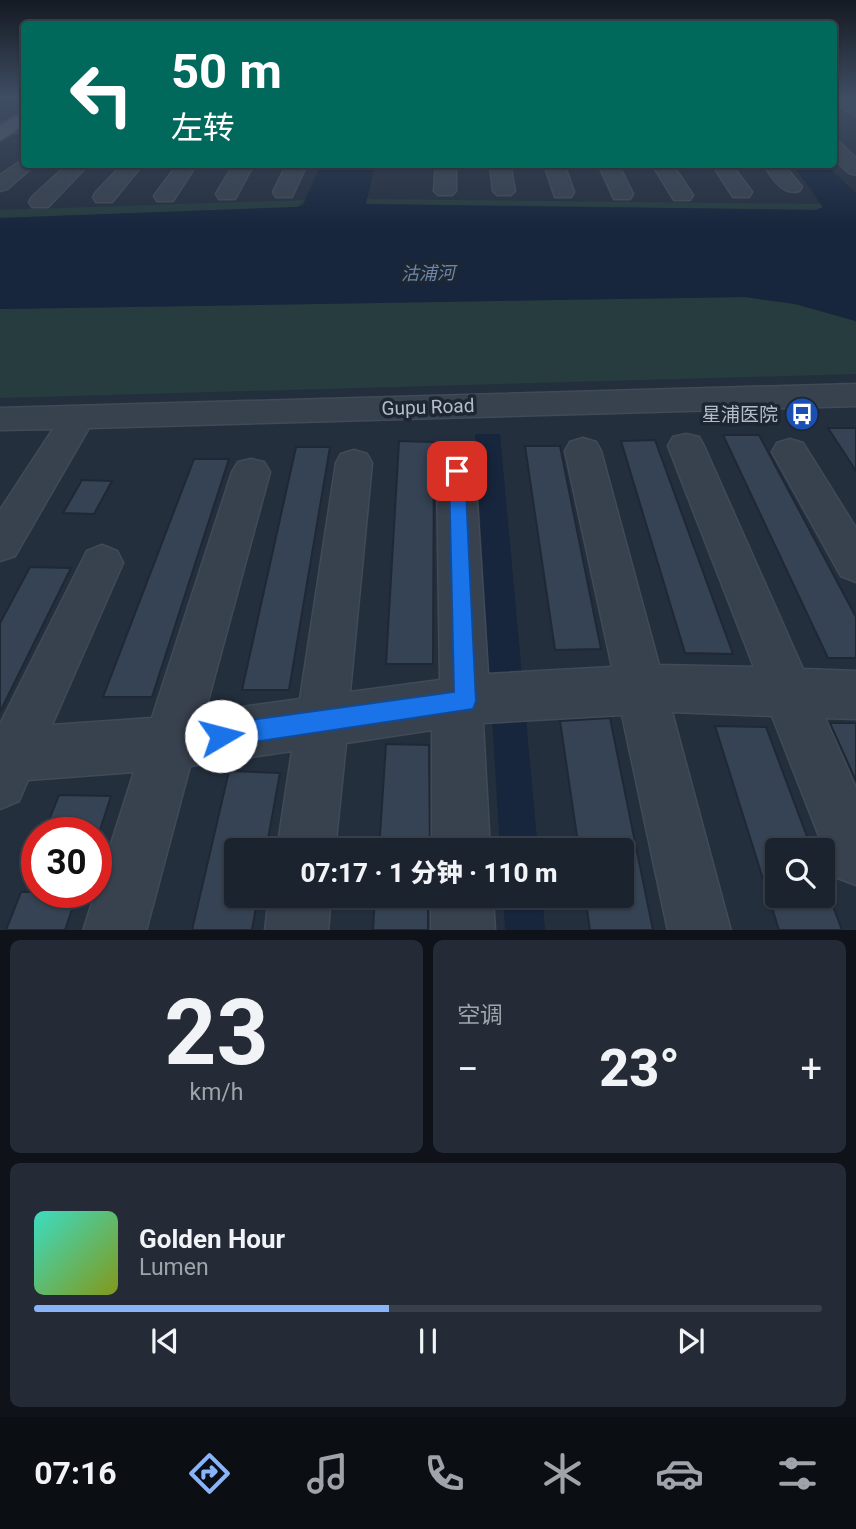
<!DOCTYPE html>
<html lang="zh">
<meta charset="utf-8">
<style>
body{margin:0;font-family:Roboto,"Noto Sans SC",sans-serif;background:#242b36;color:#f1f3f6;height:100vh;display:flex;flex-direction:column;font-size:26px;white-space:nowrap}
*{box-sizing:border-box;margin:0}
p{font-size:23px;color:#a0a4aa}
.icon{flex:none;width:38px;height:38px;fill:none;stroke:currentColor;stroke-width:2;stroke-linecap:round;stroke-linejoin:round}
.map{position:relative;height:930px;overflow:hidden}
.details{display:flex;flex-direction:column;gap:10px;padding:10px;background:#0f1319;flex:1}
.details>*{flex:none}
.guide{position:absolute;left:21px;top:21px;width:816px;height:147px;border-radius:7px;box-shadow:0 2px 5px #0004,0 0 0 2px #39404a;background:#00695c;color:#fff;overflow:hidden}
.controls{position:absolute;left:765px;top:838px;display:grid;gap:14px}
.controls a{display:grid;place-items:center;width:70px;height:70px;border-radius:7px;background:#1b232e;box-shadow:0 2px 5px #0004,0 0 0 2px #39404a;font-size:35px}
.speed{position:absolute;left:21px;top:817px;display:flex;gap:14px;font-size:35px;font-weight:700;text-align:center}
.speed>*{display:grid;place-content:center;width:91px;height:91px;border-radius:50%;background:#1b232e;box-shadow:0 2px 5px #0004,0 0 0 2px #39404a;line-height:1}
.speed .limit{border:10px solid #d22;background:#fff;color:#111}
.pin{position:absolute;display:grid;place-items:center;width:60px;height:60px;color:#fff;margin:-30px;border-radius:14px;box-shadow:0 4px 10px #0006}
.me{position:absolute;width:77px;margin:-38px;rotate:82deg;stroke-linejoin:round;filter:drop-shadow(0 0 5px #0008)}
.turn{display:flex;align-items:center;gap:24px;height:147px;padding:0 35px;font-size:32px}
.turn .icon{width:91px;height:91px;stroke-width:2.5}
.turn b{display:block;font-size:49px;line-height:60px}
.big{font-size:52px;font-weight:800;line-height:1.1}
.details .card{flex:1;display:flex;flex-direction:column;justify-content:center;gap:10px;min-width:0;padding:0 24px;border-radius:10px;background:#242b36}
.details .dial{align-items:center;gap:0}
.dial b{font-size:91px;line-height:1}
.song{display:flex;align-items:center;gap:21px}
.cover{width:84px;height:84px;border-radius:10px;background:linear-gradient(135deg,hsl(170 70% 55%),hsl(70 70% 35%))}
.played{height:7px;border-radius:4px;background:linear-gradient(90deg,#8ab4f8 45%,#39404a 45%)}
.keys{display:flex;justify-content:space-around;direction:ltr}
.heat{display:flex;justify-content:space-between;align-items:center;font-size:38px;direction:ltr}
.details .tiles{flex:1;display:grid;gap:10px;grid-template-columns:1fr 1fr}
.card:last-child{grid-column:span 2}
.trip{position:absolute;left:224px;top:838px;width:410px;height:70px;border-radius:7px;background:#1b232e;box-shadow:0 2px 5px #0004,0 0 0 2px #39404a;font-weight:800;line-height:70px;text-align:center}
.dock{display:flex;height:112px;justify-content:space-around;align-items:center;background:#0b0e12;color:#a0a4aa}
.dock .icon{width:49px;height:49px}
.dock .selected{color:#8ab4f8}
.dock b{font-size:32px;color:#f1f3f6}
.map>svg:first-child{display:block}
.green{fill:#263c3f}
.water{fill:#17263c}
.building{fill:#364354;stroke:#1f2835;stroke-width:2}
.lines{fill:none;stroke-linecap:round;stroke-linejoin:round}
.minor-casing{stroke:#414a57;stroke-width:3}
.major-casing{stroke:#414a57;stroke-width:4}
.minor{fill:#38414e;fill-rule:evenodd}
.major{fill:#56606e;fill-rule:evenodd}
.route{fill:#1a73e8;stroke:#114b97;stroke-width:2}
.labels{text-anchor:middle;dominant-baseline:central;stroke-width:7;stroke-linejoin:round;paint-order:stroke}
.far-water-label{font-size:18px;font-style:italic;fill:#6d86a8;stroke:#1d2633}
.street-label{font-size:19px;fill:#b4bcc9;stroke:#1d2633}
.poi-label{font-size:19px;fill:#b4bcc9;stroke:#1d2633;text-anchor:end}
</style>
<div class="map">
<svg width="856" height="931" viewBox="0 0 856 931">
<rect width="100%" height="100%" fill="#242f3e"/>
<!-- green -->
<path class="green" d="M 365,199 L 820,204 L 823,207 L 816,210 L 369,204 L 364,203 Z
M 305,200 L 297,207 L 0,218 L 0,210 Z
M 745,297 L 795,304 L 856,321 L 856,374 L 0,398 L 0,309 Z"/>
<!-- water -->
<path class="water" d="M 321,164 L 375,165 L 366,204 L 816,210 L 823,207 L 793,165 L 826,165 L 856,193 L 856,321 L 795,304 L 745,297 L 0,309 L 0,218 L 297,207 L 303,205 Z
M 475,434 L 500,434 L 538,850 L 500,850 Z
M 503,896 L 542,896 L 545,930 L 505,930 Z"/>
<!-- building -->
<path class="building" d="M 828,428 L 856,428 L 856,471 Z
M 723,435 L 759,435 L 856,617 L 856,658 L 828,658 Z
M 655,440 L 733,654 L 685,653 L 621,441 Z
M 399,441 L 434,442 L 433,664 L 386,664 Z
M 525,446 L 560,446 L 601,649 L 555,650 Z
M 296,447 L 330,447 L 289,690 L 242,690 Z
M 194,459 L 229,459 L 152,697 L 103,697 Z
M 82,480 L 112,481 L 94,514 L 63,513 Z
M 30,567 L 71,568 L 0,712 L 0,623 Z
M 610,718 L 635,842 L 653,930 L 590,930 L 585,896 L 621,896 L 621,850 L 579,850 L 560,721 Z
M 830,723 L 856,723 L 856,781 Z
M 715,726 L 766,727 L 812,850 L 777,850 L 777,896 L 829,896 L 842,930 L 779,930 Z
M 386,744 L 429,745 L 430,850 L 379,850 Z
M 229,771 L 280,773 L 266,850 L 236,850 L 236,896 L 258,896 L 252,930 L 192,930 Z
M 59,795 L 111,796 L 99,833 L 44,833 Z
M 21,892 L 78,892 L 65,930 L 6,930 Z
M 375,896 L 428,896 L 428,930 L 373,930 Z"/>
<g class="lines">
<defs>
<path id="minor" d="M 833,98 L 848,98 L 856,104 L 856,117 L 833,102 Z
M 0,122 L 24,122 L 24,132 L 0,132 Z
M 833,141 L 840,143 L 856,158 L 856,175 L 849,173 L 833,158 Z
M 24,159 L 24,164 L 36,164 L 7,189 L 0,191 L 0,175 Z
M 68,164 L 89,164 L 48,207 L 32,207 L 29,202 L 32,197 Z
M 123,164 L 143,164 L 112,202 L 96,202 L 93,197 L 96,192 Z
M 178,164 L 197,164 L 173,201 L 157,201 L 154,196 Z
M 234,164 L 256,164 L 250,171 L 235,199 L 219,199 L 216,194 Z
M 287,164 L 307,164 L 292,197 L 276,197 L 273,192 Z
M 436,164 L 456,164 L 456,191 L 452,195 L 438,195 L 434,191 Z
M 490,164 L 510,164 L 515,191 L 511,195 L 497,195 L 493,191 Z
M 544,164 L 564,164 L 574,192 L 571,197 L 555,197 Z
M 598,164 L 618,164 L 633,194 L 630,199 L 614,199 Z
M 652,164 L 672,164 L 693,195 L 690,200 L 674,200 Z
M 712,164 L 731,164 L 752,192 L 749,197 L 733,197 Z
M 763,164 L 783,164 L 802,187 L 799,191 C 782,196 772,177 763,164 Z
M 856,384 L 856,406 L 89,428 L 15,556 L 0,561 L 0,510 L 53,429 L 0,430 L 0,408 Z
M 686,434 L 699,437 L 704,446 L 803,669 L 856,671 L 856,719 L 825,718 L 856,788 L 856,885 L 835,877 L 772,716 L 672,712 L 731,931 L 668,931 L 622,715 L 483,723 L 490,850 L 432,850 L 432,730 L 346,743 L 335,850 L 277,850 L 292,751 L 190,766 L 146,931 L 83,931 L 134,772 L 28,780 L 19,801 L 0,809 L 0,724 L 87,551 L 102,545 L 117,551 L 123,563 L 52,725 L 152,718 L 232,472 L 238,462 L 251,459 L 264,462 L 270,472 L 205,712 L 300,699 L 336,463 L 341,454 L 354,450 L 367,454 L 372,463 L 350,692 L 440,680 L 437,471 L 443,461 L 456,458 L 469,461 L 475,471 L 488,674 L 612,667 L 565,451 L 570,442 L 583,438 L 596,442 L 601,451 L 659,665 L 754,667 L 668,446 L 673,437 Z
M 790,439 L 803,443 L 856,528 L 856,582 L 841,576 L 772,452 L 777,443 Z
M 269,896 L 331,896 L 328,931 L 265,931 Z
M 431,896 L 493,896 L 495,931 L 431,931 Z"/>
<path id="major" d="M 24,112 L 24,125 L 0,140 L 0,125 Z"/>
</defs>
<!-- minor casing -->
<use href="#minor" class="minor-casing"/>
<!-- major casing -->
<use href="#major" class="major-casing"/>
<!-- minor -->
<use href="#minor" class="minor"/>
<!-- major -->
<use href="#major" class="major"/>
</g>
<!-- sky -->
<linearGradient id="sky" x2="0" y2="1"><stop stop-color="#141a22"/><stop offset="0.43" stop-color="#3f4d63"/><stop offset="1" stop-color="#3f4d63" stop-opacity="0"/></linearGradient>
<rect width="856" height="228" fill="url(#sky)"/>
<!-- route -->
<path class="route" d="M 457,465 L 465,471 L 476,701 L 473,709 L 221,747 L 213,744 L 210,736 L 213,728 L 221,724 L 454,692 L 449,471 Z"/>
<!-- icons -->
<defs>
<symbol id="bus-disc" viewBox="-11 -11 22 22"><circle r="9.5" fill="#1a4fb4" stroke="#1d2633"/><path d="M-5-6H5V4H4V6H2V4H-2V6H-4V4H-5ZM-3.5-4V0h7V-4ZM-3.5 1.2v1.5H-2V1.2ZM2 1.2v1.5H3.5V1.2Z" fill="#fff"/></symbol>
</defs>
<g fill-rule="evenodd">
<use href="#bus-disc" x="783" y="395" width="38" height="38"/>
</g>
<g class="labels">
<!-- far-water labels -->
<g class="far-water-label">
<text transform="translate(428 273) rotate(-1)">沽浦河</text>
</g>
<!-- street labels -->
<g class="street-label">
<text transform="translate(428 407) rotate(-2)">Gupu Road</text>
</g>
<!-- poi labels -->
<g class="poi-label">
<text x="778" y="414">星浦医院</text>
</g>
</g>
</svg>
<div class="controls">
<a><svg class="icon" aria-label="search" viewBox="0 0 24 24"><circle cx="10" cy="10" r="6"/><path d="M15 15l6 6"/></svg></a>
</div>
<div class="speed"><div class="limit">30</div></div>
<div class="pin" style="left:457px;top:471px;background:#d93025"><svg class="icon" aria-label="arrive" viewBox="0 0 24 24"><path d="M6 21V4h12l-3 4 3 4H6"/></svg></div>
<svg class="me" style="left:221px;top:736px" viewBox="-20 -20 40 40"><circle r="19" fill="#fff"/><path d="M0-13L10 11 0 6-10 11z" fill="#1a73e8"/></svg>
<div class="trip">07:17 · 1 分钟 · 110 m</div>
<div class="guide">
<div class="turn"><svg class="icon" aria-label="left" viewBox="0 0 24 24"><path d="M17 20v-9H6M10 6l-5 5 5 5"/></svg><div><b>50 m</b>左转</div></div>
</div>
</div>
<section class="details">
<div class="tiles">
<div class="card dial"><b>23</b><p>km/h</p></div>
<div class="card"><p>空调</p>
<div class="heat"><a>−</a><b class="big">23°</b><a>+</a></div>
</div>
<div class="card">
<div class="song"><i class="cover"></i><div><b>Golden Hour</b><p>Lumen</p></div></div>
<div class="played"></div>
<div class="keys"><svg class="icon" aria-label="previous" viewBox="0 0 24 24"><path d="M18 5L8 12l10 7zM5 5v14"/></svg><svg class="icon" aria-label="pause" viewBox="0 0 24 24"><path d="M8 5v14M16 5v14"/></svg><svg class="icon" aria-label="next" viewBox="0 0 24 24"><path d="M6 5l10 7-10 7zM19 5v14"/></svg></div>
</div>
</div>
</section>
<nav class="dock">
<b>07:16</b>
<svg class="icon selected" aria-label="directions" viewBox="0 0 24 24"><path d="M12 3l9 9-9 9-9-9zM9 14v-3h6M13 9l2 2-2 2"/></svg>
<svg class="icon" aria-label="music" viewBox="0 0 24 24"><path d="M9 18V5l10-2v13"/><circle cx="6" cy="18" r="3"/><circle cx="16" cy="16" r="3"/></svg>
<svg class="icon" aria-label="phone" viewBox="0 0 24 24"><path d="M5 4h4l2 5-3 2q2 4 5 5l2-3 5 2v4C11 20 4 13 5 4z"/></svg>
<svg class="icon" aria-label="climate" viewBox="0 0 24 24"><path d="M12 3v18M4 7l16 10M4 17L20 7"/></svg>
<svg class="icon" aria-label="car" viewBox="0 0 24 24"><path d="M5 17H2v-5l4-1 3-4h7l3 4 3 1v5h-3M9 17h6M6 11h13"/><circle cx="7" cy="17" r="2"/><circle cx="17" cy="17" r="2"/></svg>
<svg class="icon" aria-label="filters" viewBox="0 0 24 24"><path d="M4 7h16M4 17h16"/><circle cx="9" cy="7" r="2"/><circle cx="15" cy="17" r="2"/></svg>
</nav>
